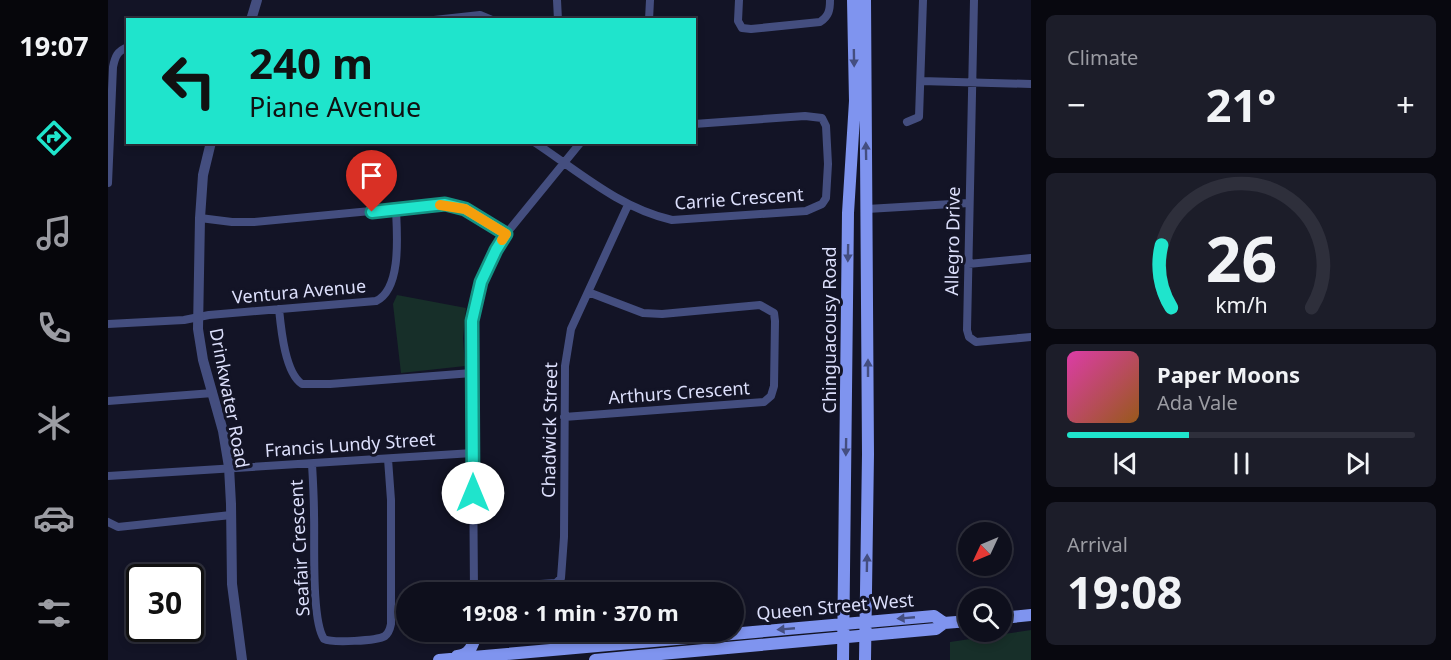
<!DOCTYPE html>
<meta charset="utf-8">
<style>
body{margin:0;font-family:"Noto Sans",sans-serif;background:#1c1d29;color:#f1f3f6;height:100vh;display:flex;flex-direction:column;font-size:22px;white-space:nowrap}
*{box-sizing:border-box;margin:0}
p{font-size:20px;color:#9b9ca3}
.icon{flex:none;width:33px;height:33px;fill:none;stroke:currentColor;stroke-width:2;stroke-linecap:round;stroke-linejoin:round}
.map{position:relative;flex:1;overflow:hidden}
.drawer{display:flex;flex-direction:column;gap:15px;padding:15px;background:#08080f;width:420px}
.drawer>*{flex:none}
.hud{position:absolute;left:18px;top:18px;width:570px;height:126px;border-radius:0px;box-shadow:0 3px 9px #0003,0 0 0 2px #2e2f3b;background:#1fe4cc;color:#111;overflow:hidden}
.needle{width:39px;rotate:226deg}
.fabs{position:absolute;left:850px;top:522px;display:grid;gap:12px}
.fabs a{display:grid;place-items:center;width:54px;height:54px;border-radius:50%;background:#0e0f1c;box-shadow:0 3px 9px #0003,0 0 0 2px #2e2f3b;font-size:30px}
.speed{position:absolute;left:18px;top:564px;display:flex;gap:12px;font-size:30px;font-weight:700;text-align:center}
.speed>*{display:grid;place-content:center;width:78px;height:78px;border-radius:50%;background:#0e0f1c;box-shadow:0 3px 9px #0003,0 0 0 2px #2e2f3b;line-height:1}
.speed .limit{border:3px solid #111;border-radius:9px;background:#fff;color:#111}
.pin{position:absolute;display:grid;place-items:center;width:51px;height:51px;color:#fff;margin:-62px -26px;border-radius:50% 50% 50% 0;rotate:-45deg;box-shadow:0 0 6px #0007}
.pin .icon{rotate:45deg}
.me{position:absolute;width:66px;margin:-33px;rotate:0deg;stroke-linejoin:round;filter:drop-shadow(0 0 4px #0008)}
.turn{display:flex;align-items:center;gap:21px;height:126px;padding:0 24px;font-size:27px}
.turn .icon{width:78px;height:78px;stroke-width:2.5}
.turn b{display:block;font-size:42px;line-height:51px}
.big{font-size:45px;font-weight:700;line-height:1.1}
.drawer .widget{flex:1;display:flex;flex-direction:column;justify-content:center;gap:9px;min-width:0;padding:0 21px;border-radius:9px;background:#1c1d29}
.drawer .dial{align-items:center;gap:0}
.dial svg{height:156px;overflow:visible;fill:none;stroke:#2e2f3b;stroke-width:7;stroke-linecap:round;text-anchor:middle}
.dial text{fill:#f1f3f6;stroke:none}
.song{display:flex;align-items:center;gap:18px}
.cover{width:72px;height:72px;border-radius:9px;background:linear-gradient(135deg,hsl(320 70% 55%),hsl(30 70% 35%))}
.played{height:6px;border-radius:3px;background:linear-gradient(90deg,#1fe4cc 35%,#2e2f3b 35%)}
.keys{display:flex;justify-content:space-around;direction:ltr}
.heat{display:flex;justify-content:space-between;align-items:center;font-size:33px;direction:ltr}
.trip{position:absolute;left:288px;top:582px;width:348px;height:60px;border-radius:30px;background:#0e0f1c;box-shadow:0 3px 9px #0003,0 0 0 2px #2e2f3b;font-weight:700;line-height:60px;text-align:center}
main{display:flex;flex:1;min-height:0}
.dock{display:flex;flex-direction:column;width:108px;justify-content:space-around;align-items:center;background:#06060b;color:#9b9ca3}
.dock .icon{width:42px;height:42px}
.dock .active{color:#1fe4cc}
.dock b{font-size:27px;color:#f1f3f6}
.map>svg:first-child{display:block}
.green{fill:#172f29}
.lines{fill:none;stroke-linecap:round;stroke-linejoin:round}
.minor{stroke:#444e7f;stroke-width:8}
.tertiary{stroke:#444e7f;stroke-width:10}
.secondary{stroke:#7f94ef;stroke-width:12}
.oneway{fill:#444e80}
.route-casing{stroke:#149485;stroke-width:15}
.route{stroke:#1fe4cc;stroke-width:10}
.slow{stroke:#f59e0b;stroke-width:10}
.labels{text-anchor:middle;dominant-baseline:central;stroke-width:6;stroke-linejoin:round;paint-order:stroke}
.street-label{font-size:18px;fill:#dcdffb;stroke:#131426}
</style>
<main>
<nav class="dock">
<b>19:07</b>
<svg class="icon active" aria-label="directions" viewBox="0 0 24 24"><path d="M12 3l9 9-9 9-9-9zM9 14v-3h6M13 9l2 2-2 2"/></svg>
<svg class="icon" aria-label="music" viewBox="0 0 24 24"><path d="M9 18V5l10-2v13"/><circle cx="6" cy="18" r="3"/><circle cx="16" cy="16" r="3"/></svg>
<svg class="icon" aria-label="phone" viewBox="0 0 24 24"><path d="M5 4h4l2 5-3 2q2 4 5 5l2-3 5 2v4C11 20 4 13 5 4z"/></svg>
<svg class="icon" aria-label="climate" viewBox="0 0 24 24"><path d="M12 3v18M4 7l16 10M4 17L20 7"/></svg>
<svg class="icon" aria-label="car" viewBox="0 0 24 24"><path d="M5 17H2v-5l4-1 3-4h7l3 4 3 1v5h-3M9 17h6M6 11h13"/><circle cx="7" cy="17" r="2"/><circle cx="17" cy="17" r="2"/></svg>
<svg class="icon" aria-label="filters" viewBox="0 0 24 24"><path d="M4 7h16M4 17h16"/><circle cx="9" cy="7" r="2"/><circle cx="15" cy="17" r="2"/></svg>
</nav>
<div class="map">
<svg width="923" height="660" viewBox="0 0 923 660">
<rect width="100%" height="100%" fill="#131426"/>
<!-- green -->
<path class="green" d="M 289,295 L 358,308 L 355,338 L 357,366 L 293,373 L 285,304 Z
M 923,630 L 923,660 L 842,660 L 842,642 Z"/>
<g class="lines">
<!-- minor -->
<path class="minor" d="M 449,0 L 450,20
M 631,0 L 630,21 L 634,28 L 643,29 L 712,22 C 721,16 722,10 722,0
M 866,0 L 859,330 L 861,337 L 868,342 L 923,337
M 326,20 L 372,15 L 384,20
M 541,20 L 542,0
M 813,81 L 923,84
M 799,122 L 811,117 L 815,0
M 426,142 C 470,171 511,208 564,220 L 698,211 L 714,204 L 718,198 L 720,164 L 718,126 L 714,118 L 697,116 L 586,124
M 0,183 L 5,67 C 7,57 9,51 20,47
M 759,209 L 861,203
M 92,218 L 124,222 L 146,222 L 337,204 L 357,209 L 398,234
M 860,264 L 923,258
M 171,309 C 173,329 177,373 194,384 L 222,384 L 364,373
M 0,324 L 76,320 L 101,315 L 268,301 C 294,289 289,233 288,210
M 0,401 L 105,393
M 456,417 L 656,402 L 663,396 L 666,386 L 667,321 L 666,313 L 652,305 L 554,314 L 535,313 L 480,292
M 204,464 C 205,481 206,498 206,515 C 207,540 203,620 216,639 C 224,643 269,641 277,636 C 281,633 282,629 283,624 L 283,500 L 280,459
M 0,476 L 365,453
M 0,522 L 10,527 L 123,515
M 366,588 L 448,583 L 453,578 L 456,537 L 457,366 L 463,329 L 520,205
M 366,592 L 364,321 C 372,287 379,263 398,234 L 473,142"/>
<!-- tertiary -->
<path class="tertiary" d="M 143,20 L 149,0
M 103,142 L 95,175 L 92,218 L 90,329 L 95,360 L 115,431 L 121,467 L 123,504 L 124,584 L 134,660"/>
<!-- secondary -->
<path class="secondary" d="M 757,0 L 760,454 L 757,660
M 894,618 L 923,615
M 349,656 C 363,655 365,644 369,632
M 331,660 L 826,616 L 836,623
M 487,660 L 828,629 L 836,623 L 861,621
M 735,660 L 740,213 L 747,101 L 745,0"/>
</g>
<!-- one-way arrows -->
<defs><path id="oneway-solid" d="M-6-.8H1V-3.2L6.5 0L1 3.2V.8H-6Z" transform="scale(1.5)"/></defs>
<g class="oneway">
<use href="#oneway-solid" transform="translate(746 58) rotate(89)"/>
<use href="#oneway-solid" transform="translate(758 151) rotate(-91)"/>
<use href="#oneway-solid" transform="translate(740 253) rotate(91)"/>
<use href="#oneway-solid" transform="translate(760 368) rotate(-90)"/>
<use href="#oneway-solid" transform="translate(738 447) rotate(91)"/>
<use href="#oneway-solid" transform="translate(759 563) rotate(-89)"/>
<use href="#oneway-solid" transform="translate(798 618) rotate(175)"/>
<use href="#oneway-solid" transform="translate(678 629) rotate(175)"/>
</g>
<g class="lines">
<defs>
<path id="route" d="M 264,212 L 337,204 L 357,209 L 398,234 L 388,250 L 373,282 L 364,321 L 365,493"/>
</defs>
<!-- route casing -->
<use href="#route" class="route-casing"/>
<!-- route -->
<use href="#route" class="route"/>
<!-- slow -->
<path class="slow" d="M 332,205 L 357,209 L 398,234 L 394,240"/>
</g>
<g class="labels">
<!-- street labels -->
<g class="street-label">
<text transform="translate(631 198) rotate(-4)">Carrie Crescent</text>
<text transform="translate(844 241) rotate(-89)">Allegro Drive</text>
<text transform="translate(191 291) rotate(-5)">Ventura Avenue</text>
<text transform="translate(721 330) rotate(-90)">Chinguacousy Road</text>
<text transform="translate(571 392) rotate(-4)">Arthurs Crescent</text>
<text transform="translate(122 398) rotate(79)">Drinkwater Road</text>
<text transform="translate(441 430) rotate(-89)">Chadwick Street</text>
<text transform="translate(242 444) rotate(-4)">Francis Lundy Street</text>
<text transform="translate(191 548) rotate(-93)">Seafair Crescent</text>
<text transform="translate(727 606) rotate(-5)">Queen Street West</text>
</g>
</g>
</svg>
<div class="fabs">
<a><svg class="needle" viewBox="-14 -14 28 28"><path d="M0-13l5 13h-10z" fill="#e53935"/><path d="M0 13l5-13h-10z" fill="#9b9ca3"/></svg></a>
<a><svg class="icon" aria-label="search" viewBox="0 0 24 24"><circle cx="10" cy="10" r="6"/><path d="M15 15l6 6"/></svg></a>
</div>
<div class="speed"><div class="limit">30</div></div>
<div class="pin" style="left:264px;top:212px;background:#d93025"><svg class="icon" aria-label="arrive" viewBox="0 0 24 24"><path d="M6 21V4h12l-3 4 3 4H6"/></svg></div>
<svg class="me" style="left:365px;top:493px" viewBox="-20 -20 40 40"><circle r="19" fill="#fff"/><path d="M0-13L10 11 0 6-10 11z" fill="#1fe4cc"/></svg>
<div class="trip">19:08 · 1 min · 370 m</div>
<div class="hud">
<div class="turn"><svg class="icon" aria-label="left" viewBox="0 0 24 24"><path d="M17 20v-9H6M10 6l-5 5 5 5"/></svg><div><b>240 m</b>Piane Avenue</div></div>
</div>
</div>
<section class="drawer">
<div class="widget"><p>Climate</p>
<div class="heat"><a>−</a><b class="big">21°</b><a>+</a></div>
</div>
<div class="widget dial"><svg viewBox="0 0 100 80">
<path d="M14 69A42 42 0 1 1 86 69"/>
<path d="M14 69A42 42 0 0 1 9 37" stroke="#1fe4cc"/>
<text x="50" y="56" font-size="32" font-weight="700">26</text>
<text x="50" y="72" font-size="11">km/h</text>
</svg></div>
<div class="widget">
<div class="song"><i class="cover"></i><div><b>Paper Moons</b><p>Ada Vale</p></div></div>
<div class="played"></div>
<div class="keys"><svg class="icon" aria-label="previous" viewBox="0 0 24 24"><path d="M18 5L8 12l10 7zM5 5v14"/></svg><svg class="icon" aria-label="pause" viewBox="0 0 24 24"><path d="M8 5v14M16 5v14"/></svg><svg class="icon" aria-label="next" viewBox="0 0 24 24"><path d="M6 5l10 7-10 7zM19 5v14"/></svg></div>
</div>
<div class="widget"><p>Arrival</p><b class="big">19:08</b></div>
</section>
</main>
